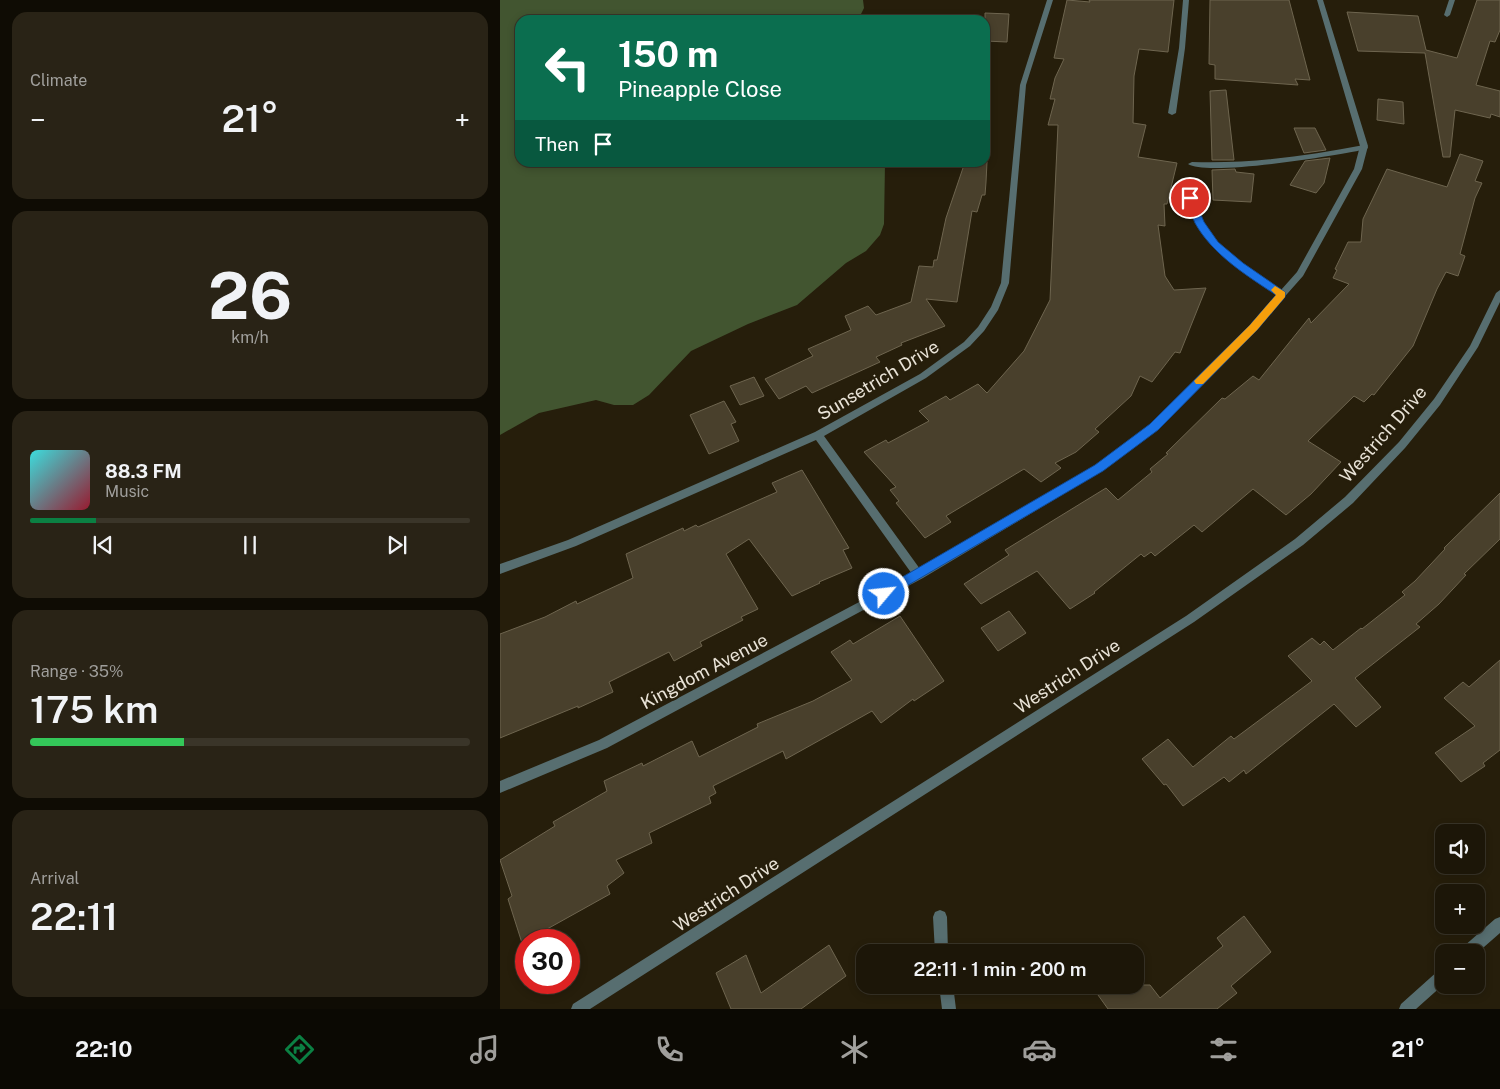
<!DOCTYPE html>
<meta charset="utf-8">
<style>
body{margin:0;font-family:"Public Sans",sans-serif;background:#292316;color:#f1f3f6;height:100vh;display:flex;flex-direction:column;font-size:19px;white-space:nowrap}
*{box-sizing:border-box;margin:0}
p{font-size:16px;color:#a09f9c}
.icon{flex:none;width:28px;height:28px;fill:none;stroke:currentColor;stroke-width:2;stroke-linecap:round;stroke-linejoin:round}
.map{position:relative;flex:1;overflow:hidden}
.side{display:flex;flex-direction:column;gap:12px;padding:12px;background:#0f0c04;width:500px}
.side>*{flex:none}
.banner{position:absolute;left:15px;top:15px;width:475px;height:152px;border-radius:15px;box-shadow:0 2px 8px #0003,0 0 0 1px #3a3529;background:#0b6e4f;color:#fff;overflow:hidden}
.buttons{position:absolute;left:935px;top:824px;display:grid;gap:10px}
.buttons a{display:grid;place-items:center;width:50px;height:50px;border-radius:10px;background:#1c1608;box-shadow:0 2px 8px #0003,0 0 0 1px #3a3529;font-size:25px}
.speed{position:absolute;left:15px;top:929px;display:flex;gap:10px;font-size:25px;font-weight:700;text-align:center}
.speed>*{display:grid;place-content:center;width:65px;height:65px;border-radius:50%;background:#1c1608;box-shadow:0 2px 8px #0003,0 0 0 1px #3a3529;line-height:1}
.speed .limit{border:8px solid #d22;background:#fff;color:#111}
.pin{position:absolute;display:grid;place-items:center;width:42px;height:42px;color:#fff;margin:-21px;border:2px solid #fff;border-radius:50%;box-shadow:0 1px 5px #0007}
.me{position:absolute;width:55px;margin:-28px;rotate:62deg;stroke-linejoin:round;filter:drop-shadow(0 0 4px #0008)}
.turn{display:flex;align-items:center;gap:18px;height:105px;padding:0 20px;font-size:22px}
.turn .icon{width:65px;height:65px;stroke-width:2.5}
.turn b{display:block;font-size:35px;line-height:42px}
.then{display:flex;align-items:center;height:48px;padding:0 20px;background:#0003;gap:10px;font-size:19px}
.big{font-size:38px;font-weight:600;line-height:1.1}
.side .widget{flex:1;display:flex;flex-direction:column;justify-content:center;gap:8px;min-width:0;padding:0 18px;border-radius:15px;background:#292316}
.side .dial{align-items:center;gap:0}
.dial b{font-size:65px;line-height:1}
.song{display:flex;align-items:center;gap:15px}
.cover{width:60px;height:60px;border-radius:8px;background:linear-gradient(135deg,hsl(180 70% 55%),hsl(350 70% 35%))}
.played{height:5px;border-radius:2px;background:linear-gradient(90deg,#0b8043 15%,#3a3529 15%)}
.keys{display:flex;justify-content:space-around;direction:ltr}
.heat{display:flex;justify-content:space-between;align-items:center;font-size:28px;direction:ltr}
.charge{height:8px;border-radius:4px;background:linear-gradient(90deg,#34c759 35%,#3a3529 0)}
.trip{position:absolute;left:356px;top:944px;width:288px;height:50px;border-radius:15px;background:#1c1608;box-shadow:0 2px 8px #0003,0 0 0 1px #3a3529;font-weight:600;line-height:50px;text-align:center}
.dock{display:flex;height:80px;justify-content:space-around;align-items:center;background:#0b0903;color:#a09f9c}
.dock .icon{width:35px;height:35px}
.dock .on{color:#0b8043}
.dock b{font-size:22px;color:#f1f3f6}
main{display:flex;flex:1;min-height:0}
.map>svg:first-child{display:block}
.forest{fill:#425530}
.building{fill:#49402c;stroke:#6e654f}
.lines{fill:none;stroke-linecap:round;stroke-linejoin:round}
.service{fill:#576e70;fill-rule:evenodd}
.minor{fill:#576e70;fill-rule:evenodd}
.tertiary{fill:#576e70;fill-rule:evenodd}
.route{fill:#1a73e8;stroke:#114b97}
.slow{fill:#f59e0b}
.labels{text-anchor:middle;dominant-baseline:central;stroke-width:5;stroke-linejoin:round;paint-order:stroke}
.street-label{font-size:18px;fill:#e9e3d7;stroke:#261e0b}
</style>
<main>
<section class="side">
<div class="widget"><p>Climate</p>
<div class="heat"><a>−</a><b class="big">21°</b><a>+</a></div>
</div>
<div class="widget dial"><b>26</b><p>km/h</p></div>
<div class="widget">
<div class="song"><i class="cover"></i><div><b>88.3 FM</b><p>Music</p></div></div>
<div class="played"></div>
<div class="keys"><svg class="icon" aria-label="previous" viewBox="0 0 24 24"><path d="M18 5L8 12l10 7zM5 5v14"/></svg><svg class="icon" aria-label="pause" viewBox="0 0 24 24"><path d="M8 5v14M16 5v14"/></svg><svg class="icon" aria-label="next" viewBox="0 0 24 24"><path d="M6 5l10 7-10 7zM19 5v14"/></svg></div>
</div>
<div class="widget"><p>Range · 35%</p><b class="big">175 km</b><div class="charge"></div></div>
<div class="widget"><p>Arrival</p><b class="big">22:11</b></div>
</section>
<div class="map">
<svg width="1000" height="1009" viewBox="0 0 1000 1009">
<rect width="100%" height="100%" fill="#261e0b"/>
<!-- forest -->
<path class="forest" d="M 0,0 L 363,0 L 364,8 L 358,20 L 20,20 L 20,162 L 385,163 L 384,224 L 380,235 L 366,251 L 346,263 L 297,305 L 248,324 L 191,351 L 149,395 L 133,405 L 114,405 L 96,400 L 39,413 L 0,435 Z"/>
<!-- building -->
<path class="building" d="M 567,0 L 590,2 L 589,0 L 674,0 L 668,52 L 639,49 L 634,76 L 633,123 L 646,125 L 638,157 L 677,163 L 667,204 L 664,204 L 665,226 L 658,225 L 665,276 L 674,290 L 706,288 L 680,353 L 675,352 L 652,382 L 640,376 L 631,396 L 595,429 L 599,432 L 576,452 L 555,463 L 561,468 L 541,482 L 524,469 L 446,516 L 451,522 L 425,538 L 396,503 L 399,501 L 390,490 L 396,487 L 364,452 L 386,440 L 388,443 L 429,421 L 419,411 L 446,396 L 450,400 L 478,384 L 487,393 L 524,351 L 550,300 L 558,125 L 548,125 L 555,99 L 550,99 L 555,78 L 564,59 L 554,58 Z
M 710,0 L 789,0 L 810,80 L 795,79 L 798,85 L 715,79 L 715,65 L 709,64 Z
M 977,0 L 1000,0 L 1000,30 L 995,42 L 990,41 L 976,85 L 1000,91 L 1000,117 L 991,114 L 990,118 L 955,110 L 950,157 L 943,157 L 925,53 L 858,51 L 847,12 L 918,16 L 926,50 L 957,58 Z
M 485,13 L 509,14 L 507,42 L 485,41 Z
M 726,90 L 734,160 L 712,160 L 710,91 Z
M 878,99 L 903,102 L 904,124 L 877,120 Z
M 794,128 L 815,128 L 826,150 L 804,153 Z
M 960,154 L 983,161 L 975,181 L 982,183 L 975,198 L 960,254 L 965,256 L 958,276 L 946,272 L 937,289 L 913,346 L 874,395 L 872,394 L 864,402 L 854,396 L 808,441 L 841,462 L 811,494 L 786,515 L 753,489 L 702,532 L 694,525 L 655,556 L 651,552 L 644,557 L 641,554 L 594,592 L 595,593 L 570,609 L 537,571 L 481,604 L 464,584 L 509,555 L 505,550 L 606,488 L 618,500 L 652,472 L 650,469 L 668,454 L 666,453 L 722,398 L 725,399 L 753,376 L 759,380 L 809,318 L 811,323 L 849,284 L 833,278 L 837,270 L 835,269 L 848,242 L 861,242 L 863,219 L 887,169 L 947,187 Z
M 830,158 L 824,183 L 816,193 L 790,185 L 805,161 Z
M 465,162 L 487,162 L 486,182 L 485,195 L 482,195 L 477,212 L 472,211 L 457,302 L 426,299 L 445,326 L 401,343 L 402,345 L 376,357 L 380,362 L 312,393 L 306,386 L 279,399 L 265,379 L 313,356 L 308,349 L 351,330 L 345,316 L 368,306 L 376,315 L 411,302 L 419,266 L 433,267 L 434,260 L 437,260 L 446,218 Z
M 735,169 L 736,172 L 754,174 L 751,202 L 713,200 L 712,170 Z
M 254,377 L 264,396 L 240,405 L 230,386 Z
M 224,401 L 236,422 L 231,424 L 239,441 L 209,454 L 190,415 Z
M 302,470 L 349,548 L 343,550 L 352,568 L 319,582 L 320,583 L 292,596 L 249,539 L 226,554 L 258,609 L 241,617 L 243,620 L 200,642 L 202,646 L 174,661 L 169,652 L 109,682 L 113,692 L 78,708 L 78,706 L 0,738 L 0,634 L 45,617 L 76,601 L 77,604 L 133,578 L 126,554 L 183,528 L 184,531 L 196,525 L 198,527 L 277,492 L 272,483 Z
M 1000,493 L 1000,539 L 964,574 L 966,575 L 939,604 L 916,624 L 920,627 L 855,678 L 881,707 L 856,727 L 834,704 L 746,774 L 744,770 L 729,782 L 724,777 L 683,806 L 666,784 L 664,785 L 642,759 L 668,739 L 693,767 L 731,736 L 734,739 L 812,681 L 788,656 L 812,638 L 820,645 L 824,641 L 833,650 L 861,628 L 862,629 L 905,595 L 902,592 L 915,581 L 945,549 L 944,548 Z
M 509,611 L 526,633 L 498,651 L 481,628 Z
M 400,616 L 444,681 L 414,701 L 413,699 L 381,723 L 372,711 L 286,759 L 283,751 L 213,786 L 216,793 L 209,797 L 211,803 L 149,833 L 152,843 L 116,860 L 124,873 L 107,886 L 110,894 L 22,943 L 8,899 L 12,896 L 0,860 L 55,826 L 53,822 L 107,791 L 104,781 L 142,763 L 143,766 L 192,741 L 199,757 L 258,727 L 257,724 L 313,701 L 352,680 L 331,652 L 350,640 L 353,644 Z
M 1000,660 L 1000,750 L 983,763 L 985,766 L 961,782 L 935,753 L 975,726 L 944,698 L 963,682 L 969,687 Z
M 744,916 L 771,952 L 731,986 L 737,993 L 717,1009 L 608,1009 L 598,995 L 610,985 L 650,985 L 660,998 L 723,946 L 717,938 Z
M 329,945 L 346,976 L 301,1009 L 231,1009 L 216,973 L 246,955 L 261,993 Z"/>
<g class="lines">
<!-- service -->
<path class="service" d="M 864,145 L 868,147 L 867,149 C 840,155 707,177 688,164 L 692,162 C 750,164 807,156 864,145 Z"/>
<!-- minor -->
<path class="minor" d="M 547,0 L 553,0 L 526,85 L 509,283 L 498,310 L 484,331 L 470,346 L 426,378 L 324,436 L 420,569 L 596,465 L 651,424 L 750,325 L 777,295 C 734,266 703,248 686,197 L 687,195 L 693,195 C 697,205 699,215 705,224 C 722,253 753,271 781,290 L 797,272 L 854,169 L 860,146 L 817,0 L 823,0 L 868,146 L 862,169 L 803,276 L 756,329 L 657,430 L 602,471 L 423,578 L 107,748 L 0,793 L 0,781 L 99,740 L 412,574 L 316,440 L 76,546 L 0,574 L 0,564 L 68,540 L 315,432 L 420,374 L 464,342 L 478,327 L 491,307 L 501,283 L 520,85 Z
M 683,0 L 689,0 L 685,48 L 676,113 L 672,115 L 668,113 L 679,48 Z
M 949,0 L 955,0 L 950,15 L 947,17 L 944,15 Z
M 440,910 L 445,912 L 447,917 L 448,952 L 435,952 L 433,917 L 435,912 Z
M 1000,917 L 1000,933 L 976,954 L 962,952 L 963,947 L 995,919 Z
M 944,968 L 944,984 L 916,1009 L 899,1009 L 901,1004 L 939,970 Z
M 439,985 L 453,985 L 456,1009 L 442,1009 Z"/>
<!-- tertiary -->
<path class="tertiary" d="M 1000,290 L 1000,302 L 978,347 L 940,405 L 905,448 L 853,503 L 803,545 L 694,622 L 90,1009 L 71,1009 L 73,1004 L 686,616 L 795,539 L 845,497 L 899,442 L 934,399 L 970,346 L 996,293 Z"/>
</g>
<!-- route -->
<path class="route" d="M 690,195 L 694,198 L 704,222 L 718,242 L 743,263 L 785,292 L 785,297 L 757,330 L 658,430 L 603,471 L 388,597 L 384,599 L 380,597 L 378,594 L 380,590 L 595,465 L 650,424 L 750,325 L 776,295 C 746,275 713,255 695,223 C 691,215 689,206 686,198 Z"/>
<!-- slow -->
<path class="slow" d="M 775,286 L 785,292 L 785,297 L 757,330 L 703,384 L 696,384 L 694,381 L 750,325 L 776,295 L 771,290 Z"/>
<g class="labels">
<!-- street labels -->
<g class="street-label">
<text transform="translate(378 380) rotate(-31)">Sunsetrich Drive</text>
<text transform="translate(883 434) rotate(-49)">Westrich Drive</text>
<text transform="translate(204 671) rotate(-28)">Kingdom Avenue</text>
<text transform="translate(567 676) rotate(-33)">Westrich Drive</text>
<text transform="translate(226 894) rotate(-33)">Westrich Drive</text>
</g>
</g>
</svg>
<div class="buttons">
<a><svg class="icon" aria-label="sound" viewBox="0 0 24 24"><path d="M4 9h4l5-4v14l-5-4H4zM17 9q2 3 0 6"/></svg></a>
<a>+</a>
<a>−</a>
</div>
<div class="speed"><div class="limit">30</div></div>
<div class="pin" style="left:690px;top:198px;background:#d93025"><svg class="icon" aria-label="arrive" viewBox="0 0 24 24"><path d="M6 21V4h12l-3 4 3 4H6"/></svg></div>
<svg class="me" style="left:384px;top:594px" viewBox="-20 -20 40 40"><circle r="17" fill="#1a73e8" stroke="#fff" stroke-width="3"/><path d="M0-11L8 9 0 5-8 9z" fill="#fff"/></svg>
<div class="trip">22:11 · 1 min · 200 m</div>
<div class="banner">
<div class="turn"><svg class="icon" aria-label="left" viewBox="0 0 24 24"><path d="M17 20v-9H6M10 6l-5 5 5 5"/></svg><div><b>150 m</b>Pineapple Close</div></div>
<div class="then">Then<svg class="icon" aria-label="arrive" viewBox="0 0 24 24"><path d="M6 21V4h12l-3 4 3 4H6"/></svg></div>
</div>
</div>
</main>
<nav class="dock">
<b>22:10</b>
<svg class="icon on" aria-label="directions" viewBox="0 0 24 24"><path d="M12 3l9 9-9 9-9-9zM9 14v-3h6M13 9l2 2-2 2"/></svg>
<svg class="icon" aria-label="music" viewBox="0 0 24 24"><path d="M9 18V5l10-2v13"/><circle cx="6" cy="18" r="3"/><circle cx="16" cy="16" r="3"/></svg>
<svg class="icon" aria-label="phone" viewBox="0 0 24 24"><path d="M5 4h4l2 5-3 2q2 4 5 5l2-3 5 2v4C11 20 4 13 5 4z"/></svg>
<svg class="icon" aria-label="climate" viewBox="0 0 24 24"><path d="M12 3v18M4 7l16 10M4 17L20 7"/></svg>
<svg class="icon" aria-label="car" viewBox="0 0 24 24"><path d="M5 17H2v-5l4-1 3-4h7l3 4 3 1v5h-3M9 17h6M6 11h13"/><circle cx="7" cy="17" r="2"/><circle cx="17" cy="17" r="2"/></svg>
<svg class="icon" aria-label="filters" viewBox="0 0 24 24"><path d="M4 7h16M4 17h16"/><circle cx="9" cy="7" r="2"/><circle cx="15" cy="17" r="2"/></svg>
<b>21°</b>
</nav>
